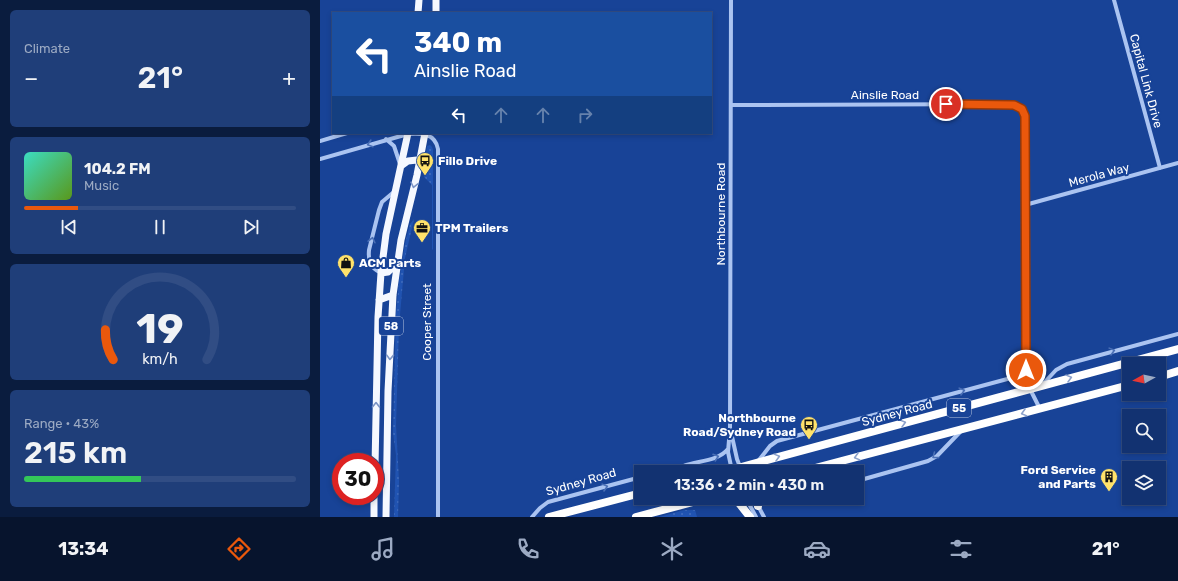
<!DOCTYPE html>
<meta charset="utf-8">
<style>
body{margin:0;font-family:Rubik,sans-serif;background:#1f3e79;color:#f1f3f6;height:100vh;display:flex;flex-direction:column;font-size:15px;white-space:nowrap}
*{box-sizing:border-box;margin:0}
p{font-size:13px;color:#9caac3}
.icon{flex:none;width:22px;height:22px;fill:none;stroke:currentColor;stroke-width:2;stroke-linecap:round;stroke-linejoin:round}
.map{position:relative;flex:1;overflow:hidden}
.sheet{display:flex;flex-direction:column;gap:10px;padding:10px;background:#0a1c3e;width:320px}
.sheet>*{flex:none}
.guide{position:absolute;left:12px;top:12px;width:380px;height:122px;border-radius:0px;box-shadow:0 2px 6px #0003,0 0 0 1px #314d84;background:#1a4fa0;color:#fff;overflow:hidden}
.needle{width:26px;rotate:262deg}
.fabs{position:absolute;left:802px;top:357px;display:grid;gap:8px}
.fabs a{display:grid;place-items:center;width:44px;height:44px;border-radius:0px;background:#123271;box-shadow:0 2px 6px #0003,0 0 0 1px #314d84;font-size:20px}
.speed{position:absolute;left:12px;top:453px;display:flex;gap:8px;font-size:20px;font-weight:700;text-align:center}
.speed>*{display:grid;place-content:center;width:52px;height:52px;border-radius:50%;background:#123271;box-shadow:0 2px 6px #0003,0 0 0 1px #314d84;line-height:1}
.speed .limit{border:6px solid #d22;background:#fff;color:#111}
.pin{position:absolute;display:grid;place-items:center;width:34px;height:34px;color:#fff;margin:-17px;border:2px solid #fff;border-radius:50%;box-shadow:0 1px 4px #0007}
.me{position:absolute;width:44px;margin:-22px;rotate:0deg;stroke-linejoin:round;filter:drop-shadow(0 0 3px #0008)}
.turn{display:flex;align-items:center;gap:14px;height:84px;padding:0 16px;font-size:18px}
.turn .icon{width:52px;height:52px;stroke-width:2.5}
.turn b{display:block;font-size:28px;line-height:34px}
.lanes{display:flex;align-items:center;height:38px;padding:0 16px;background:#0003;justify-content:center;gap:20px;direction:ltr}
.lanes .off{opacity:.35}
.big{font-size:30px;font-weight:600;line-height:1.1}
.sheet .widget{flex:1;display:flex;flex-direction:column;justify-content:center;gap:6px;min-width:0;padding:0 14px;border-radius:6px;background:#1f3e79}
.sheet .dial{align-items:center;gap:0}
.dial svg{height:104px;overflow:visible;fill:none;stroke:#314d84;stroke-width:7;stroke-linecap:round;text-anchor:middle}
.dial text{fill:#f1f3f6;stroke:none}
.song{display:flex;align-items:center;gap:12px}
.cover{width:48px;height:48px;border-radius:6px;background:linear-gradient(135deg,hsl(170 70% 55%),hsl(90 70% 35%))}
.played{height:4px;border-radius:2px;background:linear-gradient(90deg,#ea580c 20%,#314d84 20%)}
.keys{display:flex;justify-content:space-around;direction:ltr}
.heat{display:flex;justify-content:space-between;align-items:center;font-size:22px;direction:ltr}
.charge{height:6px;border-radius:3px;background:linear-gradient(90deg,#34c759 43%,#314d84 0)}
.trip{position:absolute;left:314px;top:465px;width:230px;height:40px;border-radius:0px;background:#123271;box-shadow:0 2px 6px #0003,0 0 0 1px #314d84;font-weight:600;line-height:40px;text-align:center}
.tab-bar{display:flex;height:64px;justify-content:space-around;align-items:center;background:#07142d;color:#9caac3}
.tab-bar .icon{width:28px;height:28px}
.tab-bar .selected{color:#ea580c}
.tab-bar b{font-size:18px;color:#f1f3f6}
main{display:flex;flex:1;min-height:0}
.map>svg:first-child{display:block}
.grass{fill:url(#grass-dots)}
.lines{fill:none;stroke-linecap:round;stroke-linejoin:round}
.street{stroke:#abc4f1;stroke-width:4}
.primary{stroke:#f5f8ff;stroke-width:7}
.highway{stroke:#fff;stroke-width:8}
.oneway{stroke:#4b70b6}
.oneway2{stroke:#7b94c6}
.oneway3{stroke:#8ca1cb}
.route-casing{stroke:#983908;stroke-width:10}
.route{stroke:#ea580c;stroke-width:7}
.labels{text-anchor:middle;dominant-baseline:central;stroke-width:4;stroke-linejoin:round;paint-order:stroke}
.shield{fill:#184397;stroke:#bac7e0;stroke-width:1}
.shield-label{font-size:11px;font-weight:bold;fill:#fff}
.street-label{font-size:12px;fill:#fff;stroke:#184397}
.poi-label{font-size:12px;font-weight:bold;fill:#fff;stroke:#184397;text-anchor:start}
</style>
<main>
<section class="sheet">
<div class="widget"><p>Climate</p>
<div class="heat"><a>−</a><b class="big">21°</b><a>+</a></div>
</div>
<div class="widget">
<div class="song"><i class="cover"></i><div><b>104.2 FM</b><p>Music</p></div></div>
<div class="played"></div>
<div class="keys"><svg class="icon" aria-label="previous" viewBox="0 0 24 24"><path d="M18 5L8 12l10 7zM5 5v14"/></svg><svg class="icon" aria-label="pause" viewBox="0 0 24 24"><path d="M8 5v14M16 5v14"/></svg><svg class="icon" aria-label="next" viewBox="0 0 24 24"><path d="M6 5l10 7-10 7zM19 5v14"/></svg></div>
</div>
<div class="widget dial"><svg viewBox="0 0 100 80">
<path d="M14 69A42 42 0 1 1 86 69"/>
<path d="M14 69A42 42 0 0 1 8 46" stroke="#ea580c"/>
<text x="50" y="56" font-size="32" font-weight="700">19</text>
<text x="50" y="72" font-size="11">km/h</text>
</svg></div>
<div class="widget"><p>Range · 43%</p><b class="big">215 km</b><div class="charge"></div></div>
</section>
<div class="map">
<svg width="858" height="517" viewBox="0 0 858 517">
<defs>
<pattern id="grass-dots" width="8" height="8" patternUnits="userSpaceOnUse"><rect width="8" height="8" fill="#2053b1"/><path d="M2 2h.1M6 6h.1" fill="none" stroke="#416dbd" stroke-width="1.8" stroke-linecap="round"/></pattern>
</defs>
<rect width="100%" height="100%" fill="#184397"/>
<!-- grass -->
<path class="grass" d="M 110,145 L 112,147 L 113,150 L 113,249 L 112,250 L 112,185 L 104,177 L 106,170 L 104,169 L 107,146 Z
M 94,219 L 85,258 L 79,326 L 76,425 L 79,481 L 78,517 L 74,517 L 76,455 L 73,433 L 76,313 L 79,281 L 85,244 L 90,224 Z
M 364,510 L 375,510 L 377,517 L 339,517 Z"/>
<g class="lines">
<!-- street -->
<path class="street" d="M 411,0 L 410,428 L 408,452 L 412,471
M 794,0 L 840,168
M 411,105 L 689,104 C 699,105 704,110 705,120 L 706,370 L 710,389 L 720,409
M 66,139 L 74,146 L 80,164
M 0,141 L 27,133
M 0,159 L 88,134 C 101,133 115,133 118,149 L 118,517
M 705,205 L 858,163
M 61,273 C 50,267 48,262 49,250 L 59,210 L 62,202 L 75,191
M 723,384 L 736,370 L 747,364 L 858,334
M 411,432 L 417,459 L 422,472
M 439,460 L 450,446 L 457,441 L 706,374
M 502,467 L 510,472
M 341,472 L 347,470 L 354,472
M 355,472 C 365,459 395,465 408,449
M 537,481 L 608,461 L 617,456 L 641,431
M 426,498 L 436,517
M 434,498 L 444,517
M 212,517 L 220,508 L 228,502 L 321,477"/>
<!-- primary -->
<path class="primary" d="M 116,0 L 116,13
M 98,13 L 99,0
M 81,166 L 88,161 L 97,160 L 99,163
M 61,273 L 68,272 L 78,262
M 59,300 L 73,295
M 55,466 L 58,317 L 61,273 L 66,234 L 88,133
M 54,517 L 54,496
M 66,517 L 68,391 L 73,295 L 81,240 L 97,175 L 105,133"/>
<!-- highway -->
<path class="highway" d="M 839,377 L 858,371
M 403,472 L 858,349
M 480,472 L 809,385
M 415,498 L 430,517
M 438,506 L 439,498
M 229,517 L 321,493
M 316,517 L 388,498"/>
</g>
<!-- one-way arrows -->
<defs><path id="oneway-chevron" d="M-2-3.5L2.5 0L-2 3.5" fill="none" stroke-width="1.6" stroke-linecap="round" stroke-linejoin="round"/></defs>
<g class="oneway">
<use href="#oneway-chevron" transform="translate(50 144) rotate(163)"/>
<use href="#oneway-chevron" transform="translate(52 240) rotate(-77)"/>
<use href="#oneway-chevron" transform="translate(792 351) rotate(-15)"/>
<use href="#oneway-chevron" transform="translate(642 391) rotate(-15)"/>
<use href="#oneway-chevron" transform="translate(615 456) rotate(143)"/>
<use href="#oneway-chevron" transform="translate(396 457) rotate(-18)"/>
<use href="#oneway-chevron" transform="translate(285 487) rotate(-15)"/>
</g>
<g class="oneway2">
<use href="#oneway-chevron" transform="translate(94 185) rotate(103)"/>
<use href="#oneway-chevron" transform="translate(70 357) rotate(92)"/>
<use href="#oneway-chevron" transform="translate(56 405) rotate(-89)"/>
</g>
<g class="oneway3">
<use href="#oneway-chevron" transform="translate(749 378) rotate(-15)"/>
<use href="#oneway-chevron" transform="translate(704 413) rotate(165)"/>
<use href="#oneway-chevron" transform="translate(583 423) rotate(-15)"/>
<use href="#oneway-chevron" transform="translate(457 457) rotate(-15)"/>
<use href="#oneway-chevron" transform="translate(537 457) rotate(165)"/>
</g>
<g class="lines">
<defs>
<path id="route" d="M 626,104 L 694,105 L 702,109 L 705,116 L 706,370"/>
</defs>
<!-- route casing -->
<use href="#route" class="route-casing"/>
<!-- route -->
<use href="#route" class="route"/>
</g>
<!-- icons -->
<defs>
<symbol id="bus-pin" viewBox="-11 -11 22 30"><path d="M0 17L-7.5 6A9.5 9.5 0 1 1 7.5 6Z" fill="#ffe26b" stroke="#184397"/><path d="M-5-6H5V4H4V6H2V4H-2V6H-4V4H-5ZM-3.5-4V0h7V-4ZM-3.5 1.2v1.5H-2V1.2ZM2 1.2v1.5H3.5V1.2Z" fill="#111"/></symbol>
<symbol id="office-pin" viewBox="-11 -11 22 30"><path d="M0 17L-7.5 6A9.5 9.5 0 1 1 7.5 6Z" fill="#ffe26b" stroke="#184397"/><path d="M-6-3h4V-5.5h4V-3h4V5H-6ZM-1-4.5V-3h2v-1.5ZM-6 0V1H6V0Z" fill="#111"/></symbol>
<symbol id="shop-pin" viewBox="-11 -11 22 30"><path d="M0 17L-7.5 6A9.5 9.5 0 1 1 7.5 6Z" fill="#ffe26b" stroke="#184397"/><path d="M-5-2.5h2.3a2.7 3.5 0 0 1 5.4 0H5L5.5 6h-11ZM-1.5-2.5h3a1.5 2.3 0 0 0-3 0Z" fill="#111"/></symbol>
<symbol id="building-pin" viewBox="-11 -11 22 30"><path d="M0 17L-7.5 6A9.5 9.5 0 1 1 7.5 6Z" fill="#ffe26b" stroke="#184397"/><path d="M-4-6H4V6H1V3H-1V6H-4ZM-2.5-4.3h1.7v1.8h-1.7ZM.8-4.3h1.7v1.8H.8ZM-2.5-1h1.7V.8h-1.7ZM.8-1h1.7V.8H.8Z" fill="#111"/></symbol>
</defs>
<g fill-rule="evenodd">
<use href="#bus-pin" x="95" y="151" width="20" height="27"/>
<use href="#office-pin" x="92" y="218" width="20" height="27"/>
<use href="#shop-pin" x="16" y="253" width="20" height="27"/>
<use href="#bus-pin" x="479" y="415" width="20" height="27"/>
<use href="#building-pin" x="779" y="467" width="20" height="27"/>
</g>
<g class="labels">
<!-- shield labels -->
<g class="shield">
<rect x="59" y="317" width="24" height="18" rx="3"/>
<rect x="627" y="399" width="24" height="18" rx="3"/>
</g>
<g class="shield-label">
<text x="71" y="326">58</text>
<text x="639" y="408">55</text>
</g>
<!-- street labels -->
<g class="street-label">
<text transform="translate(826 81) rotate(75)">Capital Link Drive</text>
<text x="565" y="95">Ainslie Road</text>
<text transform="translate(779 175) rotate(-15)">Merola Way</text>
<text transform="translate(401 214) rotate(-90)">Northbourne Road</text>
<text transform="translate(107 322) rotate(-90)">Cooper Street</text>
<text transform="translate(577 413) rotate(-15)">Sydney Road</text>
<text transform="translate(261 482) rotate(-16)">Sydney Road</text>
</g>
<!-- poi labels -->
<g class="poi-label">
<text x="118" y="161">Fillo Drive</text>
<text x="115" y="228">TPM Trailers</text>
<text x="39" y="263">ACM Parts</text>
<text x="476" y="418" text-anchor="end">Northbourne<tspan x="476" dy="14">Road/Sydney Road</tspan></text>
<text x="776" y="470" text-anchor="end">Ford Service<tspan x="776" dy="14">and Parts</tspan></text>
</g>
</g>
</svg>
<div class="fabs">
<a><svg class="needle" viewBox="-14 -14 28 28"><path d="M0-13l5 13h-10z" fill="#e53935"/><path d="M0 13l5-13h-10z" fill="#9caac3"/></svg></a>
<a><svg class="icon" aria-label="search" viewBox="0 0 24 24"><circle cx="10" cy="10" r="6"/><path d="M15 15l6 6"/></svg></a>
<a><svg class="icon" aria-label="layers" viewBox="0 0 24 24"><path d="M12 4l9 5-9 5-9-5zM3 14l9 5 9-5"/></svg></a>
</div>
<div class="speed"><div class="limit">30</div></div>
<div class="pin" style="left:626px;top:104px;background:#d93025"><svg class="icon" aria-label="arrive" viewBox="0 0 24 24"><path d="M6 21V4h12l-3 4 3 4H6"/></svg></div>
<svg class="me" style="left:706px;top:370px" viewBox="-20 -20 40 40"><circle r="17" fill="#ea580c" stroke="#fff" stroke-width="3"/><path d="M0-11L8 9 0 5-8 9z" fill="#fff"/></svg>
<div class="trip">13:36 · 2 min · 430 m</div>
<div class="guide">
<div class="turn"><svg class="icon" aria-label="left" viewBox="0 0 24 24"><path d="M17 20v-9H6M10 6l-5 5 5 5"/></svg><div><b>340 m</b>Ainslie Road</div></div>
<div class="lanes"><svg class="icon" aria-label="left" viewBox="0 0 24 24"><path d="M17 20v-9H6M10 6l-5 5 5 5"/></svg><svg class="icon off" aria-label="ahead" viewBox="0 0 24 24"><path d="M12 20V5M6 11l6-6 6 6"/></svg><svg class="icon off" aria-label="ahead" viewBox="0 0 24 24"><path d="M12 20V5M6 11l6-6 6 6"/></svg><svg class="icon off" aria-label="right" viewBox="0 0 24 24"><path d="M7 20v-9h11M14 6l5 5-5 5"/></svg></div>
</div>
</div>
</main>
<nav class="tab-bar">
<b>13:34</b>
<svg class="icon selected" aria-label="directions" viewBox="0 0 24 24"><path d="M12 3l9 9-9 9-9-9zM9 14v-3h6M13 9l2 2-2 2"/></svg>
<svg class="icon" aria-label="music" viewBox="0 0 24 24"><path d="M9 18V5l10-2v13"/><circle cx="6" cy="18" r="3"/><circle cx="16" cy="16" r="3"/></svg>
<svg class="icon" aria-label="phone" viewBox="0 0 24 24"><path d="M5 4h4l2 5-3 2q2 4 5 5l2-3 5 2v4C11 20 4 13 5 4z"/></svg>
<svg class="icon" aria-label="climate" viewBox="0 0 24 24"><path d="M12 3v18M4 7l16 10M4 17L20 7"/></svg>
<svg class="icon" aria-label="car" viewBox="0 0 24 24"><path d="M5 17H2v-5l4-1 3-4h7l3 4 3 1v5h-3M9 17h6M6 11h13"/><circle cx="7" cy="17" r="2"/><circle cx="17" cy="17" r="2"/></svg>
<svg class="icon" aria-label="filters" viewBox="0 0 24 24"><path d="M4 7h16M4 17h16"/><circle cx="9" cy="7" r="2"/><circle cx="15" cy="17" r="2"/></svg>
<b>21°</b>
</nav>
